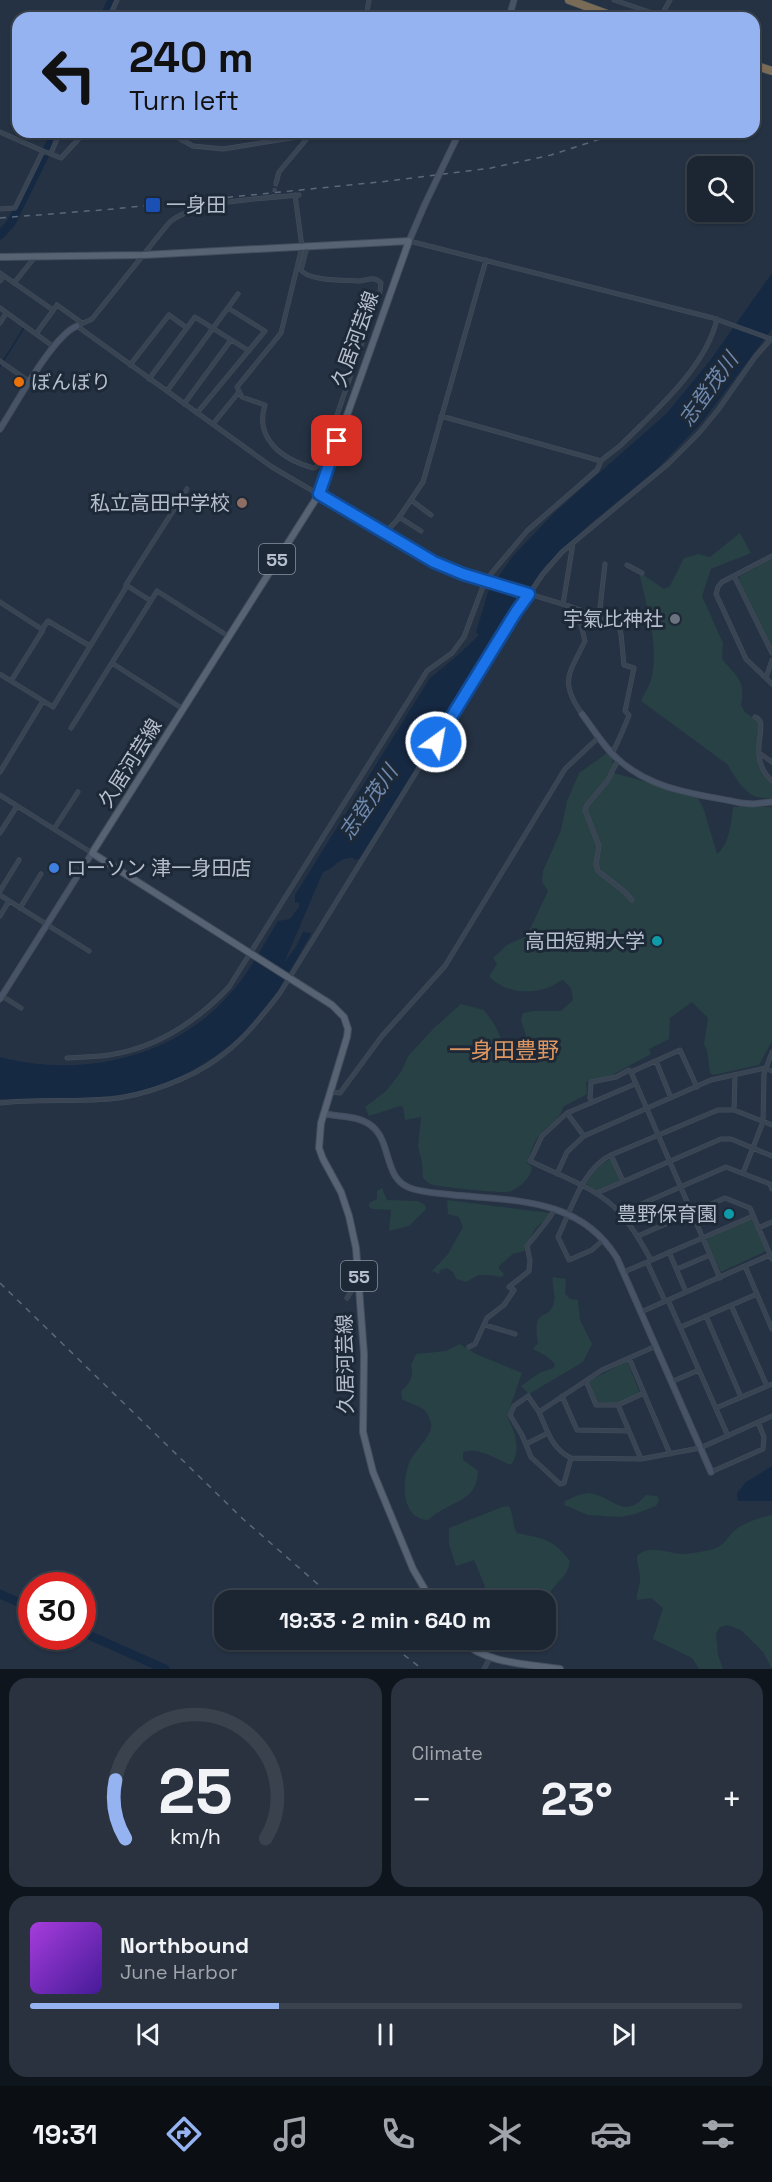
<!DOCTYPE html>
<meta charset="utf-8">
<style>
body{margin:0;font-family:"Space Grotesk","Noto Sans JP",sans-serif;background:#29323e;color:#f1f3f6;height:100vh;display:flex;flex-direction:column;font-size:22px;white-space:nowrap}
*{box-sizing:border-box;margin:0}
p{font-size:20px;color:#a0a5ac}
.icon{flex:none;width:33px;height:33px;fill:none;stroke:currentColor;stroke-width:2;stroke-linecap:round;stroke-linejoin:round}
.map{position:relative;height:1669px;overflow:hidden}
.side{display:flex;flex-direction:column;gap:9px;padding:9px;background:#0f151c;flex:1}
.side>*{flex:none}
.banner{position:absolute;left:12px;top:12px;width:748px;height:126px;border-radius:18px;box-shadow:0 2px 4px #0004,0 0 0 2px #3a434d;background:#95b2f1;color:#111;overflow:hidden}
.fabs{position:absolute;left:687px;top:156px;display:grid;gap:12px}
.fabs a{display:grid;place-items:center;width:66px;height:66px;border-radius:12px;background:#1c2632;box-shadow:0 2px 4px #0004,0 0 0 2px #3a434d;font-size:30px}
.speed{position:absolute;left:18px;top:1572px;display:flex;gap:12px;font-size:30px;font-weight:700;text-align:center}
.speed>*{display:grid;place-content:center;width:78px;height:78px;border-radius:50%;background:#1c2632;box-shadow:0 2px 4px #0004,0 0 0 2px #3a434d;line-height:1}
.speed .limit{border:9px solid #d22;background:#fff;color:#111}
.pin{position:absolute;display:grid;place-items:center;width:51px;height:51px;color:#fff;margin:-26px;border-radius:12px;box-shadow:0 3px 9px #0006}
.me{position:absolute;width:66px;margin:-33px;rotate:32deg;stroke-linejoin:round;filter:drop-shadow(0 0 4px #0008)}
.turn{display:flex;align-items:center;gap:21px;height:126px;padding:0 18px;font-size:27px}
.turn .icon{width:78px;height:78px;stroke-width:2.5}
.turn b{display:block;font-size:42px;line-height:51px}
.big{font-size:45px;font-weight:800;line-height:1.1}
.side .card{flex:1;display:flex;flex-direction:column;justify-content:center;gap:9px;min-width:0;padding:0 21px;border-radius:18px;background:#29323e}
.side .dial{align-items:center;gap:0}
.dial svg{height:156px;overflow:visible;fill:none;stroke:#3a434d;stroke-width:7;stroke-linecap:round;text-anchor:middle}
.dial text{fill:#f1f3f6;stroke:none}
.song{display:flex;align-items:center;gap:18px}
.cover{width:72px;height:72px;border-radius:9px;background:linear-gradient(135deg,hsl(280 70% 55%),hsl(260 70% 35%))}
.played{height:6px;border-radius:3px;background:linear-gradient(90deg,#95b2f1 35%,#3a434d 35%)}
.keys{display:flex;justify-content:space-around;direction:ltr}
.heat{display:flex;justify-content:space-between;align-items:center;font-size:33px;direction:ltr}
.side .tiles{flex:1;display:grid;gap:9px;grid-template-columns:1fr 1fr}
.card:last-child{grid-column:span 2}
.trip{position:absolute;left:214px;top:1590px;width:342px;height:60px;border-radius:18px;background:#1c2632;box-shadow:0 2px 4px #0004,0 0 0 2px #3a434d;font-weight:800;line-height:60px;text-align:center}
.tab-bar{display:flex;height:96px;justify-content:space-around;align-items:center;background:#0b0f14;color:#a0a5ac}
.tab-bar .icon{width:42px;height:42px}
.tab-bar .active{color:#95b2f1}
.tab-bar b{font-size:27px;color:#f1f3f6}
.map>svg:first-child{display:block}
.green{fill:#274144}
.water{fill:#162943}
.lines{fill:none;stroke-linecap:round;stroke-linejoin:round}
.stream{stroke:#162943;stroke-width:1.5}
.river{stroke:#162943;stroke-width:9}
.street-tunnel{stroke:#3b4758;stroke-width:4;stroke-dasharray:4 2;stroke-linecap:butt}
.street-casing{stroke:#434d5c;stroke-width:5}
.secondary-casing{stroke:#434d5c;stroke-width:7}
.primary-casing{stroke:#434d5c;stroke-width:8}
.highway-casing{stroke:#444f5d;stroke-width:9}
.street{stroke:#394453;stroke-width:4}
.secondary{stroke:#475366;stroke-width:5}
.primary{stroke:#576373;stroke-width:6}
.highway{stroke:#796b56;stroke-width:8}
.rail{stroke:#5b687a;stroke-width:1.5;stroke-dasharray:6 6;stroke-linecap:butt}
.secondary-bridge-casing{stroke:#434d5c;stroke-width:7;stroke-linecap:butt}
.highway-bridge-casing{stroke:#444f5d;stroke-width:9;stroke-linecap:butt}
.secondary-bridge{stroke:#475366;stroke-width:5}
.highway-bridge{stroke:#796b56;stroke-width:8}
.route-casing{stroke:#114b97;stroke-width:15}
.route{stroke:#1a73e8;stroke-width:10}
.transit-dot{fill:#1a4fb4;stroke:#1e2938;stroke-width:2}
.food-dot{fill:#e8710a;stroke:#1e2938;stroke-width:2}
.education-dot{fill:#8d6e63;stroke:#1e2938;stroke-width:2}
.worship-dot{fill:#6b7280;stroke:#1e2938;stroke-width:2}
.shop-dot{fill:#3f7fe0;stroke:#1e2938;stroke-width:2}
.culture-dot{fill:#0f9aa8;stroke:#1e2938;stroke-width:2}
.labels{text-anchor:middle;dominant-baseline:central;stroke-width:6;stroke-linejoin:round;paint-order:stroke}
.shield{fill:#1e2938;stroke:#8892a0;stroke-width:1.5}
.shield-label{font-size:18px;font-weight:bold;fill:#b6bfcd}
.poi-label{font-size:20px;fill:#b6bfcd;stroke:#1e2938;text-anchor:end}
.street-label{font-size:20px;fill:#b6bfcd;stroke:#1e2938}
.water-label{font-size:21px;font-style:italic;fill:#6e89ae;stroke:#1e2938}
.quarter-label{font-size:22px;fill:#dd9661;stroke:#1e2938}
</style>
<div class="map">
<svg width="772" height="1669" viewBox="0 0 772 1669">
<rect width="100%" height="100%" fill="#253243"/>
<!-- green -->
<path class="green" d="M 740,533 L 751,553 L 711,569 L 702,596 L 723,643 L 722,659 C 737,677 746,680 741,705 L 745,712 L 762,724 C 760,745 754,769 772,784 L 772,799 L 756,797 L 750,794 L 739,783 L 727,764 L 641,701 C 644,694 649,687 651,680 C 660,645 646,606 639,572 L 664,589 L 670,586 L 684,558 L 698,554 L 710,557 Z
M 772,559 L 772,646 L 771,646 L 738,580 L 740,576 Z
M 607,753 L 612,758 L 614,773 L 697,796 L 704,810 L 717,854 C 730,844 731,822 733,807 L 772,807 L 772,1041 L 759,1065 L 713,1075 L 710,1073 L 707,1050 L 704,1044 L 708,1018 L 692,1002 L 670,1018 L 669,1039 L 649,1049 L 651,1054 L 612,1075 L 586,1082 L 587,1094 L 563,1107 C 560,1121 547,1125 539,1136 C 533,1143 530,1154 527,1163 L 532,1167 C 532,1177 517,1191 507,1192 C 496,1193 439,1187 430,1184 C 427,1182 425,1180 423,1178 L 422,1162 L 418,1147 L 421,1117 L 405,1120 L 403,1107 L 400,1106 L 369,1116 L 365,1107 L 386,1091 L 401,1072 L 408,1056 L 434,1028 L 461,1004 L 484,1010 L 495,1025 L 501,1039 L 516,1040 L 526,1036 L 521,1020 L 523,1013 L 534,1011 L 561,1011 L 573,1000 L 571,988 L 563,980 C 559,981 557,983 554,985 C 535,995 504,994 489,976 L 497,964 L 493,958 L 507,945 L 522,938 L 528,933 L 548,891 L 542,882 L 543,871 L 561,830 L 567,801 L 579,773 Z
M 611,1159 L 620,1180 L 597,1191 L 586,1184 C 593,1173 599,1164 611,1159 Z
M 382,1188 L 387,1200 L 418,1201 L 425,1205 L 426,1209 L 409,1226 L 389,1231 L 391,1210 L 373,1209 L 369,1207 L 369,1203 L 377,1199 L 377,1191 Z
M 447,1200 L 550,1213 L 547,1220 C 530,1228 533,1238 524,1251 L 513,1254 L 499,1266 L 499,1269 L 504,1274 L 502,1277 L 487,1275 L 479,1275 L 466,1282 L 456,1279 L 453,1272 L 447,1268 L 440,1270 L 439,1274 L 432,1271 L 448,1254 L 463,1227 L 459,1217 L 448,1214 Z
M 750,1219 L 753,1220 L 766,1251 L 721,1272 L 706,1241 L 707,1239 Z
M 553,1277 L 566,1279 L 565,1294 L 570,1299 L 578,1300 L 580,1320 L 592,1344 L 583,1362 L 529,1394 L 521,1386 L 539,1373 L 554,1368 L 555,1364 L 546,1356 L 533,1349 L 538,1343 C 531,1304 550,1323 554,1302 C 556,1294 551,1286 553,1277 Z
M 460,1344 L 476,1354 L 522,1373 L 507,1416 C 515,1432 521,1448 512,1464 L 508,1464 C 495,1458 478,1447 463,1452 L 463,1460 L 478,1471 C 478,1503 448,1501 428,1520 C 401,1519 402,1483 409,1463 C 413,1452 433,1436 431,1424 C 428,1404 414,1407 402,1399 L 401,1391 C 410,1383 414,1377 411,1365 L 416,1354 L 446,1351 Z
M 627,1361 L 640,1393 L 618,1403 L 597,1402 L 589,1381 Z
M 589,1493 C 615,1497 623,1521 646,1495 L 657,1496 L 659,1500 L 656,1506 L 635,1514 L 621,1517 L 588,1515 L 564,1505 L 565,1501 L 578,1495 Z
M 509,1506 C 514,1515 512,1525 517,1533 C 544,1539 552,1538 570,1561 C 567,1579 558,1579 550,1593 C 543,1606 549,1623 551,1636 L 546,1638 L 546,1600 L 477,1600 L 486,1589 L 474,1560 L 456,1566 L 449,1544 L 449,1528 L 502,1507 Z
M 772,1515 L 772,1669 L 763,1652 L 741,1630 L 727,1625 L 720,1627 L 716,1633 L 718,1655 L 723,1669 L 699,1669 L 692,1658 L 653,1639 L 663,1608 L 651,1598 L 637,1600 C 636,1592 641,1583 640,1576 C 639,1568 637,1564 637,1556 C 650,1544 666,1553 681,1554 C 690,1554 700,1552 709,1550 C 724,1547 725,1540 734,1531 C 743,1523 760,1517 772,1515 Z"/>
<!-- water -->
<path class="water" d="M 772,273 L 772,329 L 702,422 L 657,469 L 591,523 L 546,565 L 487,649 L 469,684 L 359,859 L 354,860 L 354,858 C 336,857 337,868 323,872 L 284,963 L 297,945 L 303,932 L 311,933 L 310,936 C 294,963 279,993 259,1017 C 221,1060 167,1091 109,1096 C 73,1100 36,1098 0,1099 L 0,1057 C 79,1078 172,1059 227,997 C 248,975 262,947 278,921 L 290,919 L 299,907 L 299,902 L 295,903 L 295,895 L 430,678 C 448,664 463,651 479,635 L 476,632 L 488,592 L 513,556 L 554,513 L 667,413 L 709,362 Z
M 772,1466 L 772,1501 L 738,1501 L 737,1493 L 746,1482 Z"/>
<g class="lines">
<!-- stream -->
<path class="stream" d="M 0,366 L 24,328"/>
<!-- river -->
<path class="river" d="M 104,18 L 112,0
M 0,235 L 11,223 L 56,132
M 0,1594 L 32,1608
M 82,1632 L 165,1669"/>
<!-- street-tunnel -->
<path class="street-tunnel" d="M 273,198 L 276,183"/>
<defs>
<path id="street" d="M 614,0 L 661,16
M 109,18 L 117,0
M 366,18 L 369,0
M 660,18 L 670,0
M 0,132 L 43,151
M 168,132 L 193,146 L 223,149 L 329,132
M 231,132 L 268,135 L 271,132
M 51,153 L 60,132
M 276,183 L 279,172 L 310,135
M 295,195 L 302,247 L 281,333 L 237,387 L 242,397 L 265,405 C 254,439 283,460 314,468 L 320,464 L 380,291 L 381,283 C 374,275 367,281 358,281 C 345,280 308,281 301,270 L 307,247
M 299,195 C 266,198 190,201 168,224 L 92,319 L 77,326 L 272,467 L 434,562 L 463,574 L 569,606 L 618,623 L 621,634 L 624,665 L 634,668 L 625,711 L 629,715 C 627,721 615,749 612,753
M 0,209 L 15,208 L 43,151 L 61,158 L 85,132
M 409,241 L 713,318 L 771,339
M 0,273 L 53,310
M 0,281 L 4,276
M 14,283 L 35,257
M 0,308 L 54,347
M 0,323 L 6,313
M 36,334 L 57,305 L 82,323
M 0,361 L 30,382
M 130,365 L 169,315 L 187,328
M 149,379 L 195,317 L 249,351
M 167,391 L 238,294
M 184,404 L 231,340
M 197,413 L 265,331 L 228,308
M 441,416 L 601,461 C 608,454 616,450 623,443 C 656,410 706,367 717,319
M 213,424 L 239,392
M 411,500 L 431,515
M 399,517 L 421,531
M 385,533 L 398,519 L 423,482 L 486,260
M 772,556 L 722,582 L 718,587 L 716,594 L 746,659 L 772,684
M 627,565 L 642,573
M 734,576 L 772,653
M 126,585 L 151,601
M 0,602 L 43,630 L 11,681
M 563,604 L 573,543
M 572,608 L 579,616 L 585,641 C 569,674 559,681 582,714
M 599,617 L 605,564
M 42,629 L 48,621 L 90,646
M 112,663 L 183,709
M 0,674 L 53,707 L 125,589 L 127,583 L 187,489
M 766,678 L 772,660
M 755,717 C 772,722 744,755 772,781
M 71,728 L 157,591 L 228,636
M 762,755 L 772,762
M 618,760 L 608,780 L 587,805 L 585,810 L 599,846 L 596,864 L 598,871 L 625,892 L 632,900
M 0,772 L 43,701
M 0,795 L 92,853
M 54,829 L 78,792
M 0,833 L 17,806
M 0,891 L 19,860
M 0,895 L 89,951
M 20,908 L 41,874
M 0,916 L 9,901
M 2,996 L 21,1008
M 67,1058 C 81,1057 95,1057 109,1055 C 156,1048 197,1021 229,987 L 427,671 L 452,653 L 464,637 L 485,581 L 527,531 L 597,470 L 601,461
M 656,1061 L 671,1098
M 631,1072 L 720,1278
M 635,1084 L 567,1113 L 542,1136 L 530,1161 C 560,1176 598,1188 620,1213 C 633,1227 642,1244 651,1260
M 331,1092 L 340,1093 L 382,1036 L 445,966 L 565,769 L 599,737
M 592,1102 L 590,1098 L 591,1082 L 616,1077 L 629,1070 L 631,1072 L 680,1050 L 697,1087
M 0,1103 C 36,1099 73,1102 110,1099 C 143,1096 190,1079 217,1059 C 242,1042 261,1017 280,993 L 480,669 L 542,575 L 562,552 L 668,464 L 699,433 L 718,410 L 755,357 L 771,339
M 734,1110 L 735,1075
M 567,1113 L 584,1136
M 611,1155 L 623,1181
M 743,1173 L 763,1122 L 764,1074 L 772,1052
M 557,1174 L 567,1152 L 584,1136 L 711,1080 L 765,1068 L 772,1071
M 597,1193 L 721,1139 L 731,1139 L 772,1156
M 621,1213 L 726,1167 L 770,1184 L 772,1189
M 758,1228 L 772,1222
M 638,1236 L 725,1198 L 750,1208 L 772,1259
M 603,1240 L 592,1250 L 569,1260 L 558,1237 C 571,1210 583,1168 611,1155 L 718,1110 L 734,1110 L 772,1125
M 669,1252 L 686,1292
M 647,1262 L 665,1301
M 745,1266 L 772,1329
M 677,1269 L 710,1255
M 624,1272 L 753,1216
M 347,1298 L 357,1282
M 668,1300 L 728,1436
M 731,1305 L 767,1386
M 641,1312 L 772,1254
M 706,1316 L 741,1397
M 485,1325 L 515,1334
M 681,1327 L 757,1294
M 656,1346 L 602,1370 L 539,1412 L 528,1396 L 514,1406 L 510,1415 L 522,1435 L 531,1457 L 560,1484 L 564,1483 L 571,1458 L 641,1459 L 700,1448 L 772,1416
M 469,1347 L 475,1344 L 487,1318 L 504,1305 L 514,1290 L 509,1287 L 529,1271 L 530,1261 L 527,1246 L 548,1220 L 555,1209
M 629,1358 L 670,1454
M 586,1381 L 596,1405 L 618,1405 L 644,1393
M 671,1382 L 699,1370
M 562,1396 L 577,1430 L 629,1431
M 618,1405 L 641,1459
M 716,1408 L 772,1384
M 539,1412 C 547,1430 552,1449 571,1458
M 526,1444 L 548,1433
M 711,1472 L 763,1449 L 764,1437 L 758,1422
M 484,1669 L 490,1658"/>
<path id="secondary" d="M 509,18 L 514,0
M 409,241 L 425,204
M 0,429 C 15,406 53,335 77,326
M 582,714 C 594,730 605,749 620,761 C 654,791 699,794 741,803 L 753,804 L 772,802
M 0,999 L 92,853
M 324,1114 C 338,1116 357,1116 369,1124 C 394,1140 381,1180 413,1189 C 426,1193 440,1193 454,1195 C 516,1201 580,1198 617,1258 L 711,1472"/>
<path id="primary" d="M 0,257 L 143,255 L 409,241 L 319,494 L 92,853 L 332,1005 L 344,1017 L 348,1029 L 347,1037 L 321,1123 L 319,1148 L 323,1159 L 341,1192 L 349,1216 L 356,1248 L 364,1354 L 363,1432 L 373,1472 L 413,1569 L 431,1600
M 461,1640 C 486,1664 527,1664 560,1669"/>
<path id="highway" d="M 569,0 L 618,18"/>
</defs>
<!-- street casing -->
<use href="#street" class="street-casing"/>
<!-- secondary casing -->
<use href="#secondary" class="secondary-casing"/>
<!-- primary casing -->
<use href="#primary" class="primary-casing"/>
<!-- highway casing -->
<use href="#highway" class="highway-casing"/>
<!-- street -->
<use href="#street" class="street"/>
<!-- secondary -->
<use href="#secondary" class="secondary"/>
<!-- primary -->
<use href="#primary" class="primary"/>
<!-- highway -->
<use href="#highway" class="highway"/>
<!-- rail -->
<path class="rail" d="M 754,77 L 772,70
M 0,218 L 113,209 L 389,181 L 491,168 L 551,155 L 622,132
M 0,1283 L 243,1519 L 336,1600
M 385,1640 L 422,1669"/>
<defs>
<path id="secondary-bridge" d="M 425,204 L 459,133"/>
<path id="highway-bridge" d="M 754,65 L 772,71"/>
</defs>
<!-- secondary-bridge casing -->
<use href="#secondary-bridge" class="secondary-bridge-casing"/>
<!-- highway-bridge casing -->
<use href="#highway-bridge" class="highway-bridge-casing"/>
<!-- secondary-bridge -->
<use href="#secondary-bridge" class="secondary-bridge"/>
<!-- highway-bridge -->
<use href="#highway-bridge" class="highway-bridge"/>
</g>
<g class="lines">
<defs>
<path id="route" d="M 337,441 L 319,494 L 434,562 L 463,574 L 529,594 L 516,612 L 436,742"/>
</defs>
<!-- route casing -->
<use href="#route" class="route-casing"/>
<!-- route -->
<use href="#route" class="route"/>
</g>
<!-- markers -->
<rect class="transit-dot" x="145" y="197" width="16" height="16" rx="3"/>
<circle class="food-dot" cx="19" cy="382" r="6"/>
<circle class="education-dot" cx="242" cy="503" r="6"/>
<circle class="worship-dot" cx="675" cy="619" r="6"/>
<circle class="shop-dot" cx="54" cy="868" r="6"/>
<g class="culture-dot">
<circle cx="657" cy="941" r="6"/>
<circle cx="729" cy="1214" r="6"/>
</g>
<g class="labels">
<!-- shield labels -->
<g class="shield">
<rect x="259" y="544" width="36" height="30" rx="4.5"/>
<rect x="341" y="1261" width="36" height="30" rx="4.5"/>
</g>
<g class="shield-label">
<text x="277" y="559">55</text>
<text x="359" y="1276">55</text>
</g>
<!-- poi labels -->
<g class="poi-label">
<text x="166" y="205" text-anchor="start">一身田</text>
<text x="31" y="382" text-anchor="start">ぼんぼり</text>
<text x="230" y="503">私立高田中学校</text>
<text x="663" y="619">宇氣比神社</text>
<text x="66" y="868" text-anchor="start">ローソン 津一身田店</text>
<text x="645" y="941">高田短期大学</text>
<text x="717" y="1214">豊野保育園</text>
</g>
<!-- street labels -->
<g class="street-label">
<text transform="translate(355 339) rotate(-70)">久居河芸線</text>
<text transform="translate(130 763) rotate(-58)">久居河芸線</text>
<text transform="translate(345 1364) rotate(-91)">久居河芸線</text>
</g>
<!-- water labels -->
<g class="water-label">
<text transform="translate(708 389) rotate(-54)">志登茂川</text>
<text transform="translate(368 802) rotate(-55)">志登茂川</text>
</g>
<!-- quarter labels -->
<g class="quarter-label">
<text x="504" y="1050">一身田豊野</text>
</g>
</g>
</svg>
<div class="fabs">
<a><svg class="icon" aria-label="search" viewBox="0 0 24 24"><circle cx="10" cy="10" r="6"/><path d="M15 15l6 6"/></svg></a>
</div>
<div class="speed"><div class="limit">30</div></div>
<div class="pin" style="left:337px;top:441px;background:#d93025"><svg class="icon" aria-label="arrive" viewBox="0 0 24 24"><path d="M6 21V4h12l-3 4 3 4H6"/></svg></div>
<svg class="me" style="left:436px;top:742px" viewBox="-20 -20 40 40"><circle r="17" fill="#1a73e8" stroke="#fff" stroke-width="3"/><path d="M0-11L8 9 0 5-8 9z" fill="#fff"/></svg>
<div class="trip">19:33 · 2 min · 640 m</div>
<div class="banner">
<div class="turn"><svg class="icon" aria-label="left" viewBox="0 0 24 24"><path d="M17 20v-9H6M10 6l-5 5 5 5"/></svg><div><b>240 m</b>Turn left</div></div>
</div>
</div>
<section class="side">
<div class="tiles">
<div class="card dial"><svg viewBox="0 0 100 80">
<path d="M14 69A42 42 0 1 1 86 69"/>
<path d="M14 69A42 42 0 0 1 9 39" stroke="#95b2f1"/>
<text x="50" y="56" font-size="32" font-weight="700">25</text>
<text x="50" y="72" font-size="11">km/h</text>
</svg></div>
<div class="card"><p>Climate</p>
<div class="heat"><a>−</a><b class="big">23°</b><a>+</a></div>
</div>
<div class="card">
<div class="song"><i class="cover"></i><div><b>Northbound</b><p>June Harbor</p></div></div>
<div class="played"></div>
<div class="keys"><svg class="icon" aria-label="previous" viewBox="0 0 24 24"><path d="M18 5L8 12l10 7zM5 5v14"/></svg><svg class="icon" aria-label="pause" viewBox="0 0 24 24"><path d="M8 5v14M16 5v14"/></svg><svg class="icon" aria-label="next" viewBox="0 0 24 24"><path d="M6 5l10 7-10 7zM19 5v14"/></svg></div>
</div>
</div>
</section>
<nav class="tab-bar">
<b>19:31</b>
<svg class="icon active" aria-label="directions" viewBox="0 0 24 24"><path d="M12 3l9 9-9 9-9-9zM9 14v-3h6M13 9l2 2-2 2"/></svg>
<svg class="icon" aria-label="music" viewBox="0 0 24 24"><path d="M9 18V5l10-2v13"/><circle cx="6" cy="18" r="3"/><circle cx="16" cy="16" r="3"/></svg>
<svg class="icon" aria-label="phone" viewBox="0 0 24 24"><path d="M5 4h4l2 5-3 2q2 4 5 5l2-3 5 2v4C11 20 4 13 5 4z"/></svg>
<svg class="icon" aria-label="climate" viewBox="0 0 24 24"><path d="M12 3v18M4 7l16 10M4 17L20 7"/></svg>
<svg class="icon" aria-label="car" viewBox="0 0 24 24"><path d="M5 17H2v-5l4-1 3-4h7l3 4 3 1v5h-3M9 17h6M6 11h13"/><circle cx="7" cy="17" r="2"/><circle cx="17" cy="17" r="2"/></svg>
<svg class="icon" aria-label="filters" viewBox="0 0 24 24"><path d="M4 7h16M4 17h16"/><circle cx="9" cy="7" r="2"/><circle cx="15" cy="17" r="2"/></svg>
</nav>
